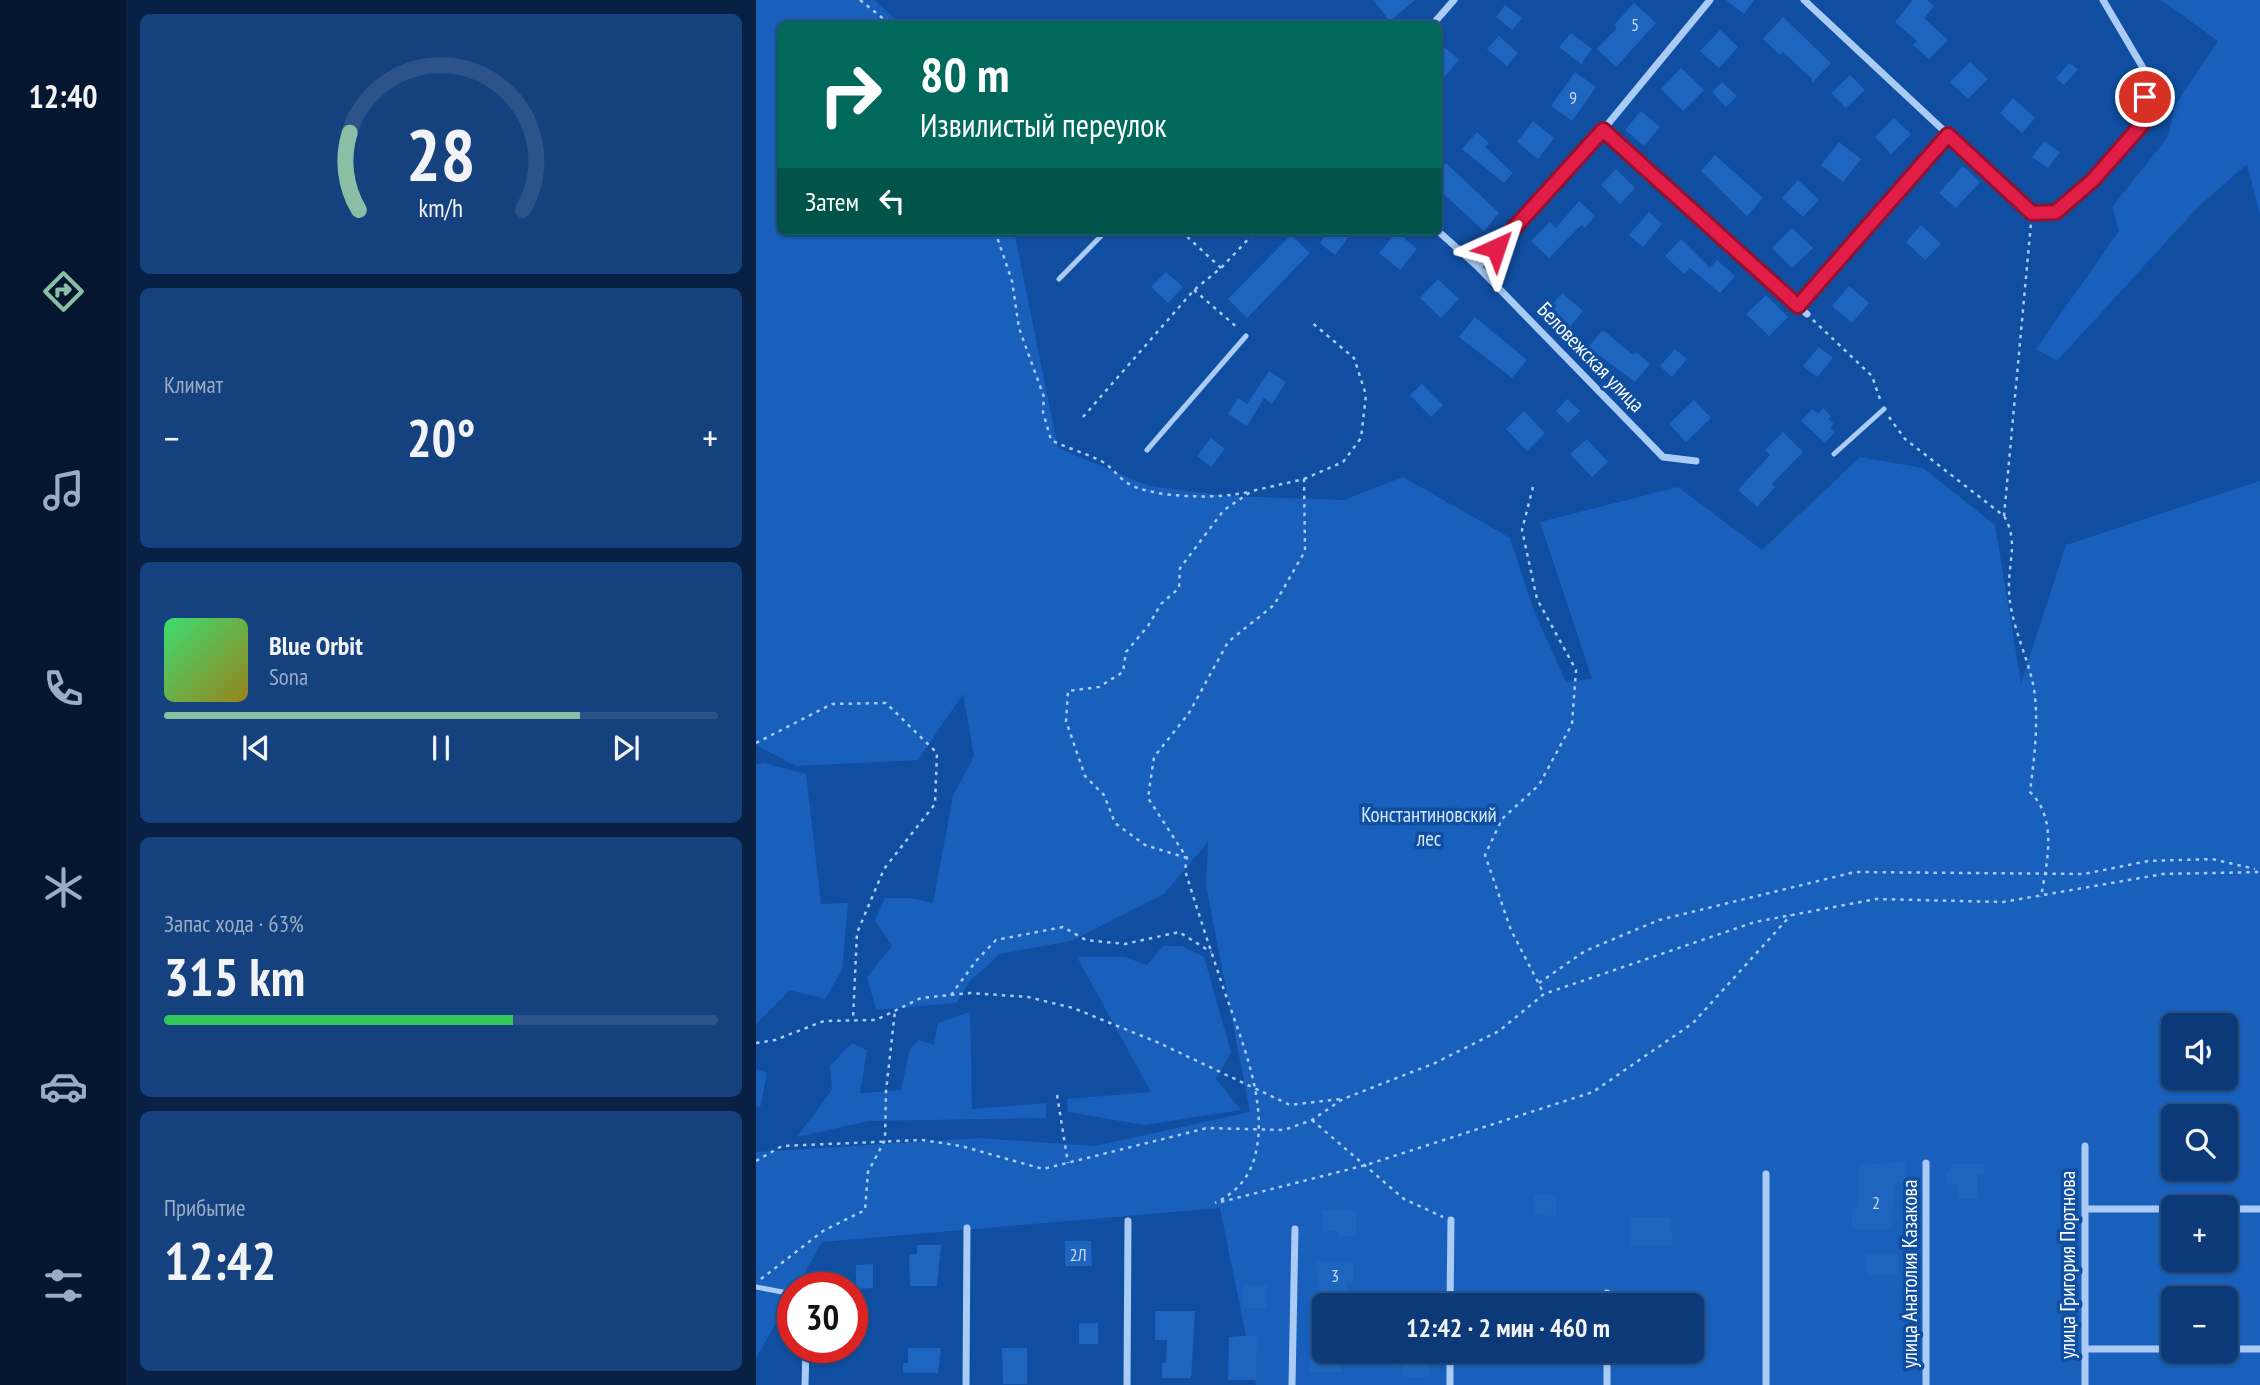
<!DOCTYPE html>
<html lang="ru">
<meta charset="utf-8">
<style>
body{margin:0;font-family:"PT Sans Narrow",sans-serif;background:#15417e;color:#f1f3f6;height:100vh;display:flex;flex-direction:column;font-size:26px;white-space:nowrap}
*{box-sizing:border-box;margin:0}
p{font-size:23px;color:#9aadc6}
.icon{flex:none;width:38px;height:38px;fill:none;stroke:currentColor;stroke-width:2;stroke-linecap:round;stroke-linejoin:round}
.map{position:relative;flex:1;overflow:hidden}
.details{display:flex;flex-direction:column;gap:14px;padding:14px;background:#072043;width:630px}
.details>*{flex:none}
.hud{position:absolute;left:21px;top:21px;width:665px;height:214px;border-radius:10px;box-shadow:0 2px 5px #0004,0 0 0 2px #2c548a;background:#00695c;color:#fff;overflow:hidden}
.tools{position:absolute;left:1405px;top:1013px;display:grid;gap:14px}
.tools a{display:grid;place-items:center;width:77px;height:77px;border-radius:10px;background:#0c3a79;box-shadow:0 2px 5px #0004,0 0 0 2px #2c548a;font-size:35px}
.speed{position:absolute;left:21px;top:1272px;display:flex;gap:14px;font-size:35px;font-weight:700;text-align:center}
.speed>*{display:grid;place-content:center;width:91px;height:91px;border-radius:50%;background:#0c3a79;box-shadow:0 2px 5px #0004,0 0 0 2px #2c548a;line-height:1}
.speed .limit{border:10px solid #d22;background:#fff;color:#111}
.pin{position:absolute;display:grid;place-items:center;width:60px;height:60px;color:#fff;margin:-30px;border:4px solid #fff;border-radius:50%;box-shadow:0 2px 7px #0007}
.me{position:absolute;width:77px;margin:-38px;rotate:42deg;stroke-linejoin:round;filter:drop-shadow(0 0 5px #0008)}
.turn{display:flex;align-items:center;gap:24px;height:147px;padding:0 28px;font-size:32px}
.turn .icon{width:91px;height:91px;stroke-width:2.5}
.turn b{display:block;font-size:49px;line-height:60px}
.then{display:flex;align-items:center;height:66px;padding:0 28px;background:#0003;gap:14px;font-size:26px}
.big{font-size:52px;font-weight:600;line-height:1.1}
.details .widget{flex:1;display:flex;flex-direction:column;justify-content:center;gap:10px;min-width:0;padding:0 24px;border-radius:10px;background:#15417e}
.details .dial{align-items:center;gap:0}
.dial svg{height:182px;overflow:visible;fill:none;stroke:#2c548a;stroke-width:7;stroke-linecap:round;text-anchor:middle}
.dial text{fill:#f1f3f6;stroke:none}
.song{display:flex;align-items:center;gap:21px}
.cover{width:84px;height:84px;border-radius:10px;background:linear-gradient(135deg,hsl(140 70% 55%),hsl(50 70% 35%))}
.played{height:7px;border-radius:4px;background:linear-gradient(90deg,#8abfa5 75%,#2c548a 75%)}
.keys{display:flex;justify-content:space-around;direction:ltr}
.heat{display:flex;justify-content:space-between;align-items:center;font-size:38px;direction:ltr}
.charge{height:10px;border-radius:5px;background:linear-gradient(90deg,#34c759 63%,#2c548a 0)}
.trip{position:absolute;left:556px;top:1293px;width:392px;height:70px;border-radius:10px;background:#0c3a79;box-shadow:0 2px 5px #0004,0 0 0 2px #2c548a;font-weight:600;line-height:70px;text-align:center}
main{display:flex;flex:1;min-height:0}
.tab-bar{display:flex;flex-direction:column;width:126px;justify-content:space-around;align-items:center;background:#051730;color:#9aadc6}
.tab-bar .icon{width:49px;height:49px}
.tab-bar .active{color:#8abfa5}
.tab-bar b{font-size:32px;color:#f1f3f6}
.map>svg:first-child{display:block}
.green{fill:#1860bb;fill-rule:evenodd}
.building{fill:#1e65c0}
.lines{fill:none;stroke-linecap:round;stroke-linejoin:round}
.path{stroke:#a9cbf5;stroke-width:2.5;stroke-dasharray:3.5 5;stroke-linecap:butt}
.service{stroke:#a9cbf5;stroke-width:5}
.minor{stroke:#a9cbf5;stroke-width:7}
.route-casing{stroke:#92132f;stroke-width:18}
.route{stroke:#e11d48;stroke-width:12}
.labels{text-anchor:middle;dominant-baseline:central;stroke-width:7;stroke-linejoin:round;paint-order:stroke}
.number-label{font-size:18px;fill:#c7d8ef}
.street-label{font-size:21px;fill:#fff;stroke:#104ea1}
.park-label{font-size:21px;fill:#d2e6fe;stroke:#104ea1}
</style>
<main>
<nav class="tab-bar">
<b>12:40</b>
<svg class="icon active" aria-label="directions" viewBox="0 0 24 24"><path d="M12 3l9 9-9 9-9-9zM9 14v-3h6M13 9l2 2-2 2"/></svg>
<svg class="icon" aria-label="music" viewBox="0 0 24 24"><path d="M9 18V5l10-2v13"/><circle cx="6" cy="18" r="3"/><circle cx="16" cy="16" r="3"/></svg>
<svg class="icon" aria-label="phone" viewBox="0 0 24 24"><path d="M5 4h4l2 5-3 2q2 4 5 5l2-3 5 2v4C11 20 4 13 5 4z"/></svg>
<svg class="icon" aria-label="climate" viewBox="0 0 24 24"><path d="M12 3v18M4 7l16 10M4 17L20 7"/></svg>
<svg class="icon" aria-label="car" viewBox="0 0 24 24"><path d="M5 17H2v-5l4-1 3-4h7l3 4 3 1v5h-3M9 17h6M6 11h13"/><circle cx="7" cy="17" r="2"/><circle cx="17" cy="17" r="2"/></svg>
<svg class="icon" aria-label="filters" viewBox="0 0 24 24"><path d="M4 7h16M4 17h16"/><circle cx="9" cy="7" r="2"/><circle cx="15" cy="17" r="2"/></svg>
</nav>
<section class="details">
<div class="widget dial"><svg viewBox="0 0 100 80">
<path d="M14 69A42 42 0 1 1 86 69"/>
<path d="M14 69A42 42 0 0 1 10 35" stroke="#8abfa5"/>
<text x="50" y="56" font-size="32" font-weight="700">28</text>
<text x="50" y="72" font-size="11">km/h</text>
</svg></div>
<div class="widget"><p>Климат</p>
<div class="heat"><a>−</a><b class="big">20°</b><a>+</a></div>
</div>
<div class="widget">
<div class="song"><i class="cover"></i><div><b>Blue Orbit</b><p>Sona</p></div></div>
<div class="played"></div>
<div class="keys"><svg class="icon" aria-label="previous" viewBox="0 0 24 24"><path d="M18 5L8 12l10 7zM5 5v14"/></svg><svg class="icon" aria-label="pause" viewBox="0 0 24 24"><path d="M8 5v14M16 5v14"/></svg><svg class="icon" aria-label="next" viewBox="0 0 24 24"><path d="M6 5l10 7-10 7zM19 5v14"/></svg></div>
</div>
<div class="widget"><p>Запас хода · 63%</p><b class="big">315 km</b><div class="charge"></div></div>
<div class="widget"><p>Прибытие</p><b class="big">12:42</b></div>
</section>
<div class="map">
<svg width="1504" height="1385" viewBox="0 0 1504 1385">
<rect width="100%" height="100%" fill="#104ea1"/>
<!-- green -->
<path class="green" d="M 0,0 L 118,0 L 144,24 L 24,24 L 24,231 L 258,231 L 302,448 L 393,486 L 471,496 L 588,500 L 647,477 L 754,538 L 778,611 L 810,682 L 836,679 L 784,522 L 922,487 L 1006,550 L 1104,457 L 1167,468 L 1239,525 L 1265,683 L 1310,545 L 1504,481 L 1504,1385 L 500,1385 L 464,1208 L 66,1242 L 40,1288 L 37,1288 L 37,1294 L 0,1358 L 0,1152 L 224,1138 L 339,1146 L 494,1112 L 450,885 L 452,842 L 408,894 L 315,941 L 244,954 L 215,980 L 200,1003 L 120,1010 L 111,977 L 136,946 L 119,920 L 129,898 L 154,898 L 177,903 L 197,796 L 218,756 L 207,694 L 162,760 L 40,766 L 0,745 ZM 1418,1026 L 1470,1026 L 1470,1078 L 1418,1078 ZM 1418,1116 L 1470,1116 L 1470,1169 L 1418,1169 ZM 1418,1208 L 1470,1208 L 1470,1260 L 1418,1260 ZM 1418,1298 L 1470,1298 L 1470,1351 L 1418,1351 ZM 569,1306 L 936,1306 L 936,1351 L 569,1351 Z
M 1405,0 L 1504,0 L 1504,216 L 1491,164 L 1442,207 L 1301,361 L 1280,349 L 1363,231 L 1356,207 L 1412,137 L 1419,105 L 1462,41 Z
M 7,763 L 50,774 L 65,904 L 92,903 L 86,970 L 69,999 L 34,990 L 0,1024 L 0,765 Z
M 407,946 L 426,946 L 448,957 L 475,1052 L 460,1079 L 485,1110 L 388,1125 L 312,1112 L 311,1099 L 395,1092 L 321,957 L 369,957 L 391,965 Z
M 214,1012 L 216,1109 L 290,1103 L 290,1118 L 112,1121 L 41,1137 L 76,1090 L 74,1066 L 96,1043 L 111,1050 L 104,1093 L 145,1090 L 154,1049 L 163,1040 L 178,1045 L 182,1023 Z
M 0,1069 L 11,1073 L 4,1108 L 0,1106 Z"/>
<!-- building -->
<path class="building" d="M 617,0 L 659,0 L 634,21 Z
M 970,0 L 998,0 L 988,14 Z
M 1157,0 L 1171,0 L 1178,6 L 1168,18 L 1192,40 L 1173,59 L 1157,45 L 1161,41 L 1139,22 Z
M 878,3 L 900,23 L 860,67 L 841,49 L 861,28 L 858,25 Z
M 749,5 L 766,18 L 756,30 L 740,17 Z
M 1027,17 L 1075,63 L 1056,83 L 1056,79 L 1027,52 L 1024,55 L 1007,39 Z
M 964,30 L 982,47 L 963,68 L 944,51 Z
M 815,33 L 836,49 L 825,64 L 803,47 Z
M 743,36 L 762,53 L 751,66 L 731,49 Z
M 687,46 L 703,60 L 682,84 L 682,51 Z
M 1214,62 L 1232,79 L 1212,99 L 1194,82 Z
M 1313,63 L 1322,69 L 1308,85 L 1300,78 Z
M 925,68 L 948,90 L 927,111 L 905,89 Z
M 819,72 L 840,87 L 816,121 L 795,106 Z
M 1094,75 L 1109,90 L 1090,108 L 1075,93 Z
M 966,82 L 981,96 L 970,107 L 956,92 Z
M 1257,98 L 1279,118 L 1266,133 L 1244,113 Z
M 885,111 L 904,127 L 888,146 L 869,130 Z
M 1138,118 L 1155,134 L 1135,154 L 1119,137 Z
M 777,121 L 798,138 L 782,159 L 761,142 Z
M 721,132 L 733,143 L 729,147 L 757,173 L 748,183 L 706,149 Z
M 1288,141 L 1304,152 L 1292,168 L 1276,157 Z
M 1083,142 L 1105,159 L 1087,182 L 1065,165 Z
M 959,155 L 1007,198 L 991,216 L 945,171 Z
M 690,163 L 743,213 L 728,231 L 682,189 L 682,172 Z
M 1207,166 L 1224,182 L 1200,208 L 1183,193 Z
M 860,169 L 879,188 L 864,204 L 845,185 Z
M 1042,180 L 1063,200 L 1047,217 L 1026,198 Z
M 823,201 L 839,216 L 829,228 L 825,225 L 793,258 L 775,241 L 794,222 L 800,228 Z
M 893,212 L 906,224 L 887,247 L 873,235 Z
M 1165,225 L 1185,244 L 1169,260 L 1150,242 Z
M 1036,228 L 1057,248 L 1036,268 L 1016,248 Z
M 573,231 L 597,231 L 579,255 L 564,243 Z
M 641,232 L 661,249 L 644,270 L 623,253 Z
M 535,235 L 554,253 L 491,318 L 472,299 Z
M 925,239 L 954,268 L 961,260 L 979,276 L 964,293 L 934,268 L 928,274 L 909,256 Z
M 410,272 L 427,287 L 412,303 L 395,287 Z
M 682,279 L 703,299 L 685,318 L 664,298 Z
M 1093,286 L 1113,303 L 1096,323 L 1076,306 Z
M 806,293 L 827,311 L 813,328 L 792,310 Z
M 1010,295 L 1032,317 L 1013,336 L 990,314 Z
M 719,317 L 771,360 L 756,378 L 703,337 Z
M 847,330 L 877,355 L 880,352 L 894,364 L 879,382 L 832,347 Z
M 1063,347 L 1077,358 L 1061,377 L 1047,366 Z
M 919,349 L 931,359 L 916,377 L 904,366 Z
M 513,371 L 530,382 L 516,404 L 508,398 L 491,426 L 472,414 L 482,398 L 491,404 Z
M 666,384 L 687,405 L 675,417 L 654,395 Z
M 811,399 L 824,411 L 812,423 L 800,411 Z
M 938,400 L 955,418 L 930,442 L 913,424 Z
M 1067,408 L 1075,416 L 1072,419 L 1078,424 L 1074,428 L 1079,432 L 1069,443 L 1045,421 L 1056,409 L 1062,414 Z
M 768,411 L 789,433 L 771,451 L 750,429 Z
M 1027,432 L 1047,452 L 1016,484 L 1019,487 L 1001,507 L 982,490 L 1014,455 L 1009,450 Z
M 455,438 L 469,449 L 455,467 L 441,456 Z
M 831,439 L 852,462 L 836,477 L 814,454 Z
M 1150,1162 L 1150,1183 L 1139,1183 L 1135,1229 L 1096,1229 L 1096,1209 L 1101,1209 L 1103,1195 L 1103,1165 Z
M 1195,1164 L 1228,1164 L 1228,1174 L 1221,1174 L 1221,1199 L 1201,1199 L 1201,1185 L 1191,1185 L 1191,1171 L 1195,1172 Z
M 778,1195 L 800,1195 L 800,1216 L 778,1215 Z
M 567,1210 L 600,1210 L 600,1236 L 582,1236 L 582,1231 L 567,1231 Z
M 874,1217 L 915,1217 L 916,1245 L 875,1245 Z
M 309,1241 L 335,1241 L 336,1266 L 309,1266 Z
M 161,1245 L 185,1245 L 181,1286 L 154,1286 L 153,1254 L 161,1254 Z
M 1110,1254 L 1142,1254 L 1142,1275 L 1110,1275 Z
M 560,1262 L 597,1262 L 597,1283 L 591,1283 L 591,1306 L 563,1306 Z
M 117,1264 L 117,1288 L 100,1289 L 100,1265 Z
M 487,1285 L 511,1286 L 510,1308 L 487,1308 Z
M 399,1311 L 439,1311 L 435,1378 L 406,1378 L 406,1363 L 410,1363 L 411,1340 L 399,1340 Z
M 323,1323 L 342,1323 L 342,1344 L 323,1344 Z
M 501,1335 L 500,1380 L 472,1380 L 473,1337 Z
M 152,1348 L 185,1348 L 182,1373 L 147,1373 L 147,1363 L 152,1363 Z
M 246,1348 L 271,1348 L 271,1384 L 247,1384 Z
M 562,1351 L 585,1351 L 586,1372 L 554,1372 L 554,1360 L 562,1361 Z
M 637,1351 L 665,1351 L 667,1366 L 673,1366 L 673,1377 L 647,1377 L 647,1366 L 637,1366 Z"/>
<g class="lines">
<!-- path -->
<path class="path" d="M 104,0 L 134,24
M 239,231 L 256,281 L 263,328 L 288,397 L 287,412 L 295,440 C 311,448 329,453 345,461 C 355,466 361,476 370,482 C 394,499 465,499 492,492
M 425,231 L 465,268
M 438,290 L 483,329
M 1057,320 L 1116,376 L 1125,402
M 327,417 L 438,290 L 465,268 L 500,231
M 1133,417 L 1149,439 L 1248,516 C 1263,541 1252,562 1253,590 C 1254,624 1272,656 1278,689 C 1283,723 1278,759 1274,792 C 1302,819 1291,862 1285,897
M 548,479 L 587,462 L 605,438 L 610,395 L 598,358 L 554,321
M 777,487 L 766,530 L 781,599 L 820,670 L 816,724 L 783,785 L 746,819 L 729,855 L 755,930 L 788,994
M 1248,516 L 1275,223
M 0,743 L 76,704 L 130,703 L 181,753 L 179,804 L 128,869 L 101,933 L 97,1019
M 431,858 L 389,845 L 359,823 L 348,795 L 329,776 L 310,721 L 312,691 L 343,687 L 367,672 L 370,652 L 392,626 L 405,604 L 423,588 L 424,568 L 468,510 L 496,491 L 548,479 L 549,551 L 518,605 L 472,642 L 433,713 L 398,757 L 392,798 L 431,858 L 429,870 C 440,906 452,942 464,978 C 481,1031 514,1099 499,1156 C 493,1179 479,1193 459,1203
M 783,983 L 829,951 L 903,920 L 1099,872 L 1328,874 L 1392,861 L 1456,859 L 1499,869
M 195,995 L 220,961 L 240,940 L 307,927 L 330,940 L 369,944 L 423,932 L 455,952
M 0,1043 L 19,1040 L 68,1021 L 120,1020 L 165,998 L 214,993 L 272,997 L 317,1008 L 401,1042 L 534,1105 L 584,1099
M 301,1095 L 312,1163
M 556,1120 L 648,1199 L 687,1217
M 0,1161 L 26,1146 L 166,1140 L 205,1146 L 287,1169 L 451,1128 L 528,1130 L 556,1120 L 587,1099 L 679,1063 L 743,1031 L 788,994 L 999,922 L 1120,899 L 1247,902 L 1407,874 L 1504,872
M 465,1202 L 610,1165 L 837,1092 L 937,1023 L 1035,915
M 5,1279 L 67,1231 L 109,1210 L 112,1172 L 129,1140 L 130,1091 L 139,1011"/>
<!-- service -->
<path class="service" d="M 303,279 L 350,231
M 1042,306 L 1192,135
M 391,450 L 490,336
M 1078,454 L 1128,409
M 0,1287 L 37,1294"/>
<!-- minor -->
<path class="minor" d="M 1048,0 L 1276,213 L 1300,212 L 1337,179 L 1389,121 L 1390,73 L 1347,0
M 677,24 L 698,0
M 847,130 L 1051,314
M 682,231 L 722,267 L 907,457 L 940,461
M 722,267 L 847,130 L 954,0
M 1329,1146 L 1329,1385
M 1170,1163 L 1170,1385
M 1010,1174 L 1010,1385
M 1329,1209 L 1418,1209
M 1470,1209 L 1504,1209
M 851,1293 L 851,1306
M 694,1306 L 695,1220
M 1329,1349 L 1418,1349
M 1470,1349 L 1504,1349
M 851,1351 L 851,1385
M 49,1385 L 50,1348
M 210,1385 L 211,1228
M 371,1385 L 372,1221
M 536,1385 L 539,1229
M 694,1385 L 694,1351"/>
</g>
<g class="lines">
<defs>
<path id="route" d="M 740,248 L 847,130 L 1042,306 L 1192,135 L 1276,213 L 1300,212 L 1337,180 L 1389,121 L 1389,97"/>
</defs>
<!-- route casing -->
<use href="#route" class="route-casing"/>
<!-- route -->
<use href="#route" class="route"/>
</g>
<g class="labels">
<!-- number labels -->
<g class="number-label">
<text x="879" y="24">5</text>
<text x="817" y="97">9</text>
<text x="1120" y="1202">2</text>
<text x="322" y="1254">2Л</text>
<text x="579" y="1275">3</text>
</g>
<!-- street labels -->
<g class="street-label">
<text transform="translate(835 357) rotate(46)">Беловежская улица</text>
<text transform="translate(1311 1265) rotate(-90)">улица Григория Портнова</text>
<text transform="translate(1153 1274) rotate(-90)">улица Анатолия Казакова</text>
</g>
<!-- park labels -->
<g class="park-label">
<text x="673" y="814">Константиновский<tspan x="673" dy="24">лес</tspan></text>
</g>
</g>
</svg>
<div class="tools">
<a><svg class="icon" aria-label="sound" viewBox="0 0 24 24"><path d="M4 9h4l5-4v14l-5-4H4zM17 9q2 3 0 6"/></svg></a>
<a><svg class="icon" aria-label="search" viewBox="0 0 24 24"><circle cx="10" cy="10" r="6"/><path d="M15 15l6 6"/></svg></a>
<a>+</a>
<a>−</a>
</div>
<div class="speed"><div class="limit">30</div></div>
<div class="pin" style="left:1389px;top:97px;background:#d93025"><svg class="icon" aria-label="arrive" viewBox="0 0 24 24"><path d="M6 21V4h12l-3 4 3 4H6"/></svg></div>
<svg class="me" style="left:740px;top:248px" viewBox="-20 -20 40 40"><path d="M0-17L14 15 0 8-14 15z" fill="#e11d48" stroke="#fff" stroke-width="4"/></svg>
<div class="trip">12:42 · 2 мин · 460 m</div>
<div class="hud">
<div class="turn"><svg class="icon" aria-label="right" viewBox="0 0 24 24"><path d="M7 20v-9h11M14 6l5 5-5 5"/></svg><div><b>80 m</b>Извилистый переулок</div></div>
<div class="then">Затем<svg class="icon" aria-label="left" viewBox="0 0 24 24"><path d="M17 20v-9H6M10 6l-5 5 5 5"/></svg></div>
</div>
</div>
</main>
